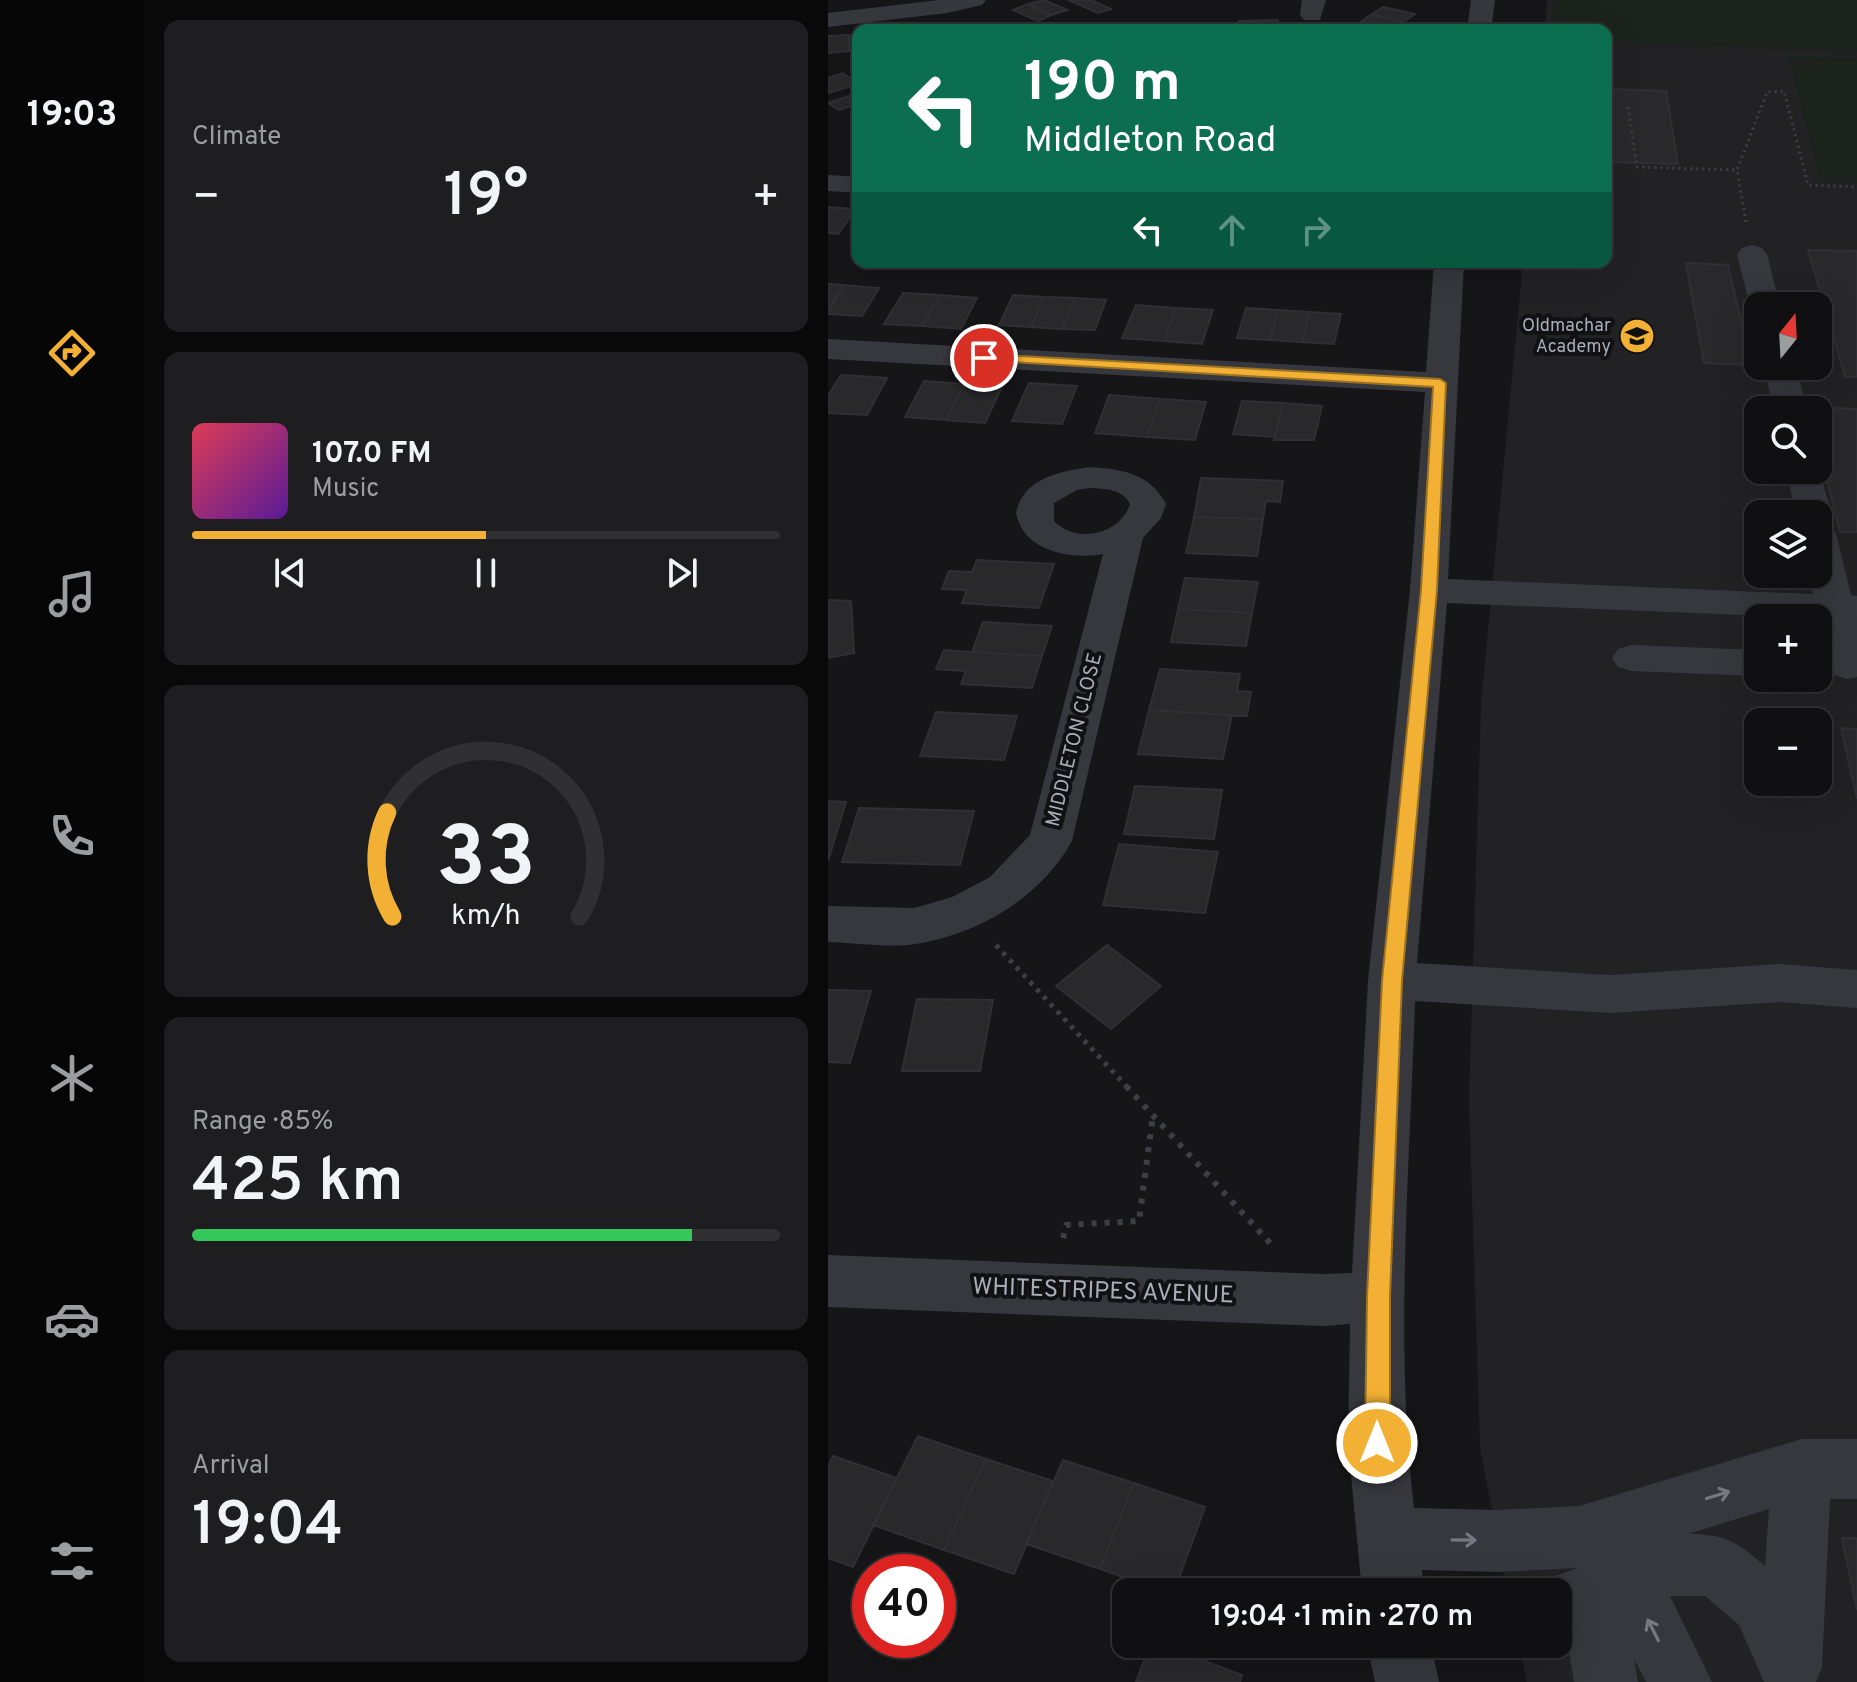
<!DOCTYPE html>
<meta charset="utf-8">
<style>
body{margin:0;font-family:Overpass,sans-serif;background:#1e1e20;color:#f1f3f6;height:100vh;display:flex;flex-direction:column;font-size:30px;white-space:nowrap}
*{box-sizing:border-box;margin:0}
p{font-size:26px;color:#9c9d9f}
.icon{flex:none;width:44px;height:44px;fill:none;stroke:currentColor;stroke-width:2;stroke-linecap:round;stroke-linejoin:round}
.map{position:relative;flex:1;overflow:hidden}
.side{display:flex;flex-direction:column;gap:20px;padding:20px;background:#09090a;width:684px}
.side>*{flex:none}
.hud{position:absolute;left:24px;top:24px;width:760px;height:244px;border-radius:16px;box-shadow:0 8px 32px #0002,0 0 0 2px #303032;background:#0b6e4f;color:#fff;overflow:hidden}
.needle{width:52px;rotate:18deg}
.tools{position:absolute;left:916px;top:292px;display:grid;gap:16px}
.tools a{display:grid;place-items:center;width:88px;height:88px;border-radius:16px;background:#101012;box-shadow:0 8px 32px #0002,0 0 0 2px #303032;font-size:40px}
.speed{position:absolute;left:24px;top:1554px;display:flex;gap:16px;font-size:40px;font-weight:700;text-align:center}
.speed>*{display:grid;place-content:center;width:104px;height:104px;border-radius:50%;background:#101012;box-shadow:0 8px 32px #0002,0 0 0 2px #303032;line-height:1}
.speed .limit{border:12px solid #d22;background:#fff;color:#111}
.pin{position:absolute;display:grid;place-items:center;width:68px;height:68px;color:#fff;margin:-34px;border:4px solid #fff;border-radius:50%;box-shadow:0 2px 8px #0007}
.me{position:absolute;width:88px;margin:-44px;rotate:0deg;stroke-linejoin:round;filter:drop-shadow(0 0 6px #0008)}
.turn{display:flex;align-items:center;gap:28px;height:168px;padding:0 40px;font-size:36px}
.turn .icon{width:104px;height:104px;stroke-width:2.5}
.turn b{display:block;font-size:56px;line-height:68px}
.lanes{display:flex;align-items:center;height:76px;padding:0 40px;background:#0003;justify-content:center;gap:40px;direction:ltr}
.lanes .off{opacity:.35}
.big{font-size:60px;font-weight:600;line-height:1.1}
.side .tile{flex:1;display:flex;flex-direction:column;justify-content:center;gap:12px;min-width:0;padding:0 28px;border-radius:16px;background:#1e1e20}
.side .dial{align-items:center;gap:0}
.dial svg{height:208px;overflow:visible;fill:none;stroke:#303032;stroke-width:7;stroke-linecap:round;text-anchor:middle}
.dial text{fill:#f1f3f6;stroke:none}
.song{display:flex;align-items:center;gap:24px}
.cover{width:96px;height:96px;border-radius:12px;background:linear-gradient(135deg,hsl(350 70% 55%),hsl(270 70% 35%))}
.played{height:8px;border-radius:4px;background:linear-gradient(90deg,#f2b134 50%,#303032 50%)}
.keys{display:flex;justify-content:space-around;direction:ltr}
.heat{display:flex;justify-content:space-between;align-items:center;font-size:44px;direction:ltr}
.charge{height:12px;border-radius:6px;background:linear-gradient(90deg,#34c759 85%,#303032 0)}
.trip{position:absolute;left:284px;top:1578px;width:460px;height:80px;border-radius:16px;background:#101012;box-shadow:0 8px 32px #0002,0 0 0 2px #303032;font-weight:600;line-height:80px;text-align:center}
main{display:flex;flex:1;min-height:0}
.dock{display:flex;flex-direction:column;width:144px;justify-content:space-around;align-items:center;background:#060607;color:#9c9d9f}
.dock .icon{width:56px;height:56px}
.dock .active{color:#f2b134}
.dock b{font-size:36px;color:#f1f3f6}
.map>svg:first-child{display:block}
.built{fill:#222225;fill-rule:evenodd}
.green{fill:#1c231d}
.building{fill:#29292c;stroke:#303034;stroke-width:2}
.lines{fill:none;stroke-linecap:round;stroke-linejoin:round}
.path-far2{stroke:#3d3f44;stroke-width:3;stroke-dasharray:2 4;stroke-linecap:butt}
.path-far1{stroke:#3d3f44;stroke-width:5;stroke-dasharray:4 6;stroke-linecap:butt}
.path{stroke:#3d3f44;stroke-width:6;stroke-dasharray:5 8;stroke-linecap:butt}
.minor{fill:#37383d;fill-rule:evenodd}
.oneway{stroke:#757881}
.route{fill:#f2b134;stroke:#9d7322;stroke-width:2}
.labels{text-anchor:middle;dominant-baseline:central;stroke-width:8;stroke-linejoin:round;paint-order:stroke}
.far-poi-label{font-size:18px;fill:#a8adb8;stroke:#111113;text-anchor:end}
.street-label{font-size:20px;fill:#a8adb8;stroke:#111113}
.near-street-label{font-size:24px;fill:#a8adb8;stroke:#111113}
</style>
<main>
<nav class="dock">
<b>19:03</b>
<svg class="icon active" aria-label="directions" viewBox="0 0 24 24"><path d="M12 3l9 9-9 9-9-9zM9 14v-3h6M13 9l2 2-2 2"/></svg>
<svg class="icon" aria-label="music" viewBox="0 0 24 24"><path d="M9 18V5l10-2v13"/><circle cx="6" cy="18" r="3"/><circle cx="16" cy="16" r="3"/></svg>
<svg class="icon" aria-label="phone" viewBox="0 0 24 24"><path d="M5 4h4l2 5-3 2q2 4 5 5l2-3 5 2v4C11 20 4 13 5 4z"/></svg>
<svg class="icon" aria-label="climate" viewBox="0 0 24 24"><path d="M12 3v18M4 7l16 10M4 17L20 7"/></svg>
<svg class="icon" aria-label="car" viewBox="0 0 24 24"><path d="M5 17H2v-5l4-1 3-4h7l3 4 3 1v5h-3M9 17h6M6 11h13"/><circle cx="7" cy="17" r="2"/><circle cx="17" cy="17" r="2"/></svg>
<svg class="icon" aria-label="filters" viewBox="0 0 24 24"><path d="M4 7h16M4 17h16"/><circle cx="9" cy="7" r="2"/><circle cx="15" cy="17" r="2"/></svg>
</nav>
<section class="side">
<div class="tile"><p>Climate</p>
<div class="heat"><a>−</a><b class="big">19°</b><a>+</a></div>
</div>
<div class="tile">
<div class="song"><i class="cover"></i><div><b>107.0 FM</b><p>Music</p></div></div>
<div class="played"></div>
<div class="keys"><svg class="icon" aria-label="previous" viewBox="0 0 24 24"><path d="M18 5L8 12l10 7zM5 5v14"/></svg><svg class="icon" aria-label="pause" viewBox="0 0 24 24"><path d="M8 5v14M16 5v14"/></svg><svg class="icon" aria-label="next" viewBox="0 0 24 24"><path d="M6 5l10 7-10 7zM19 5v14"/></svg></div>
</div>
<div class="tile dial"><svg viewBox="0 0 100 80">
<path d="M14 69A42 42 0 1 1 86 69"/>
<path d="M14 69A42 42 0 0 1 12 29" stroke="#f2b134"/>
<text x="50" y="56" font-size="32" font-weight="700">33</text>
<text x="50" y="72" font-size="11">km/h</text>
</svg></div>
<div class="tile"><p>Range · 85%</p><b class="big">425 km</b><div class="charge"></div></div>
<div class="tile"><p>Arrival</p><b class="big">19:04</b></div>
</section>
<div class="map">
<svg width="1029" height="1682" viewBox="0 0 1029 1682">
<rect width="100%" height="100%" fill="#161618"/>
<!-- built -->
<path class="built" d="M 719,0 L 1029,0 L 1029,1682 L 699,1682 L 691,1644 L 730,1644 L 730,1592 L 680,1592 L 652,1448 L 641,1099 L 653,704 L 695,262 L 778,262 L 778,30 L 717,30 ZM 930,306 L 990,306 L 990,366 L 930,366 ZM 930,410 L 990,410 L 990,470 L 930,470 ZM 930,514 L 990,514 L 990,574 L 930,574 ZM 930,618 L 990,618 L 990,678 L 930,678 ZM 930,722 L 990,722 L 990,782 L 930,782 Z"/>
<!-- green -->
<path class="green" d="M 725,0 L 1029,0 L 1029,52 L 778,42 L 778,30 L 723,30 Z
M 960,56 L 1029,58 L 1029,182 L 992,181 Z"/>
<!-- building -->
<path class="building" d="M 216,0 L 239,10 L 224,15 L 200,4 Z
M 240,0 L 263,0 L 283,9 L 270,13 Z
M 200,4 L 224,15 L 210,21 L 185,10 Z
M 555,7 L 587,14 L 575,22 L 544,14 Z
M 544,14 L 575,22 L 564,30 L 531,23 Z
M 450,20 L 450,30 L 411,30 L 411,21 Z
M 21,35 L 21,51 L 0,53 L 0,36 Z
M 15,73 L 30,84 L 0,93 L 0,78 Z
M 778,89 L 838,91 L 850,164 L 778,162 Z
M 30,93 L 30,104 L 11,110 L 0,103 Z
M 0,207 L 28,209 L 10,234 L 0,233 Z
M 980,250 L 1029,251 L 1029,377 L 1017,377 Z
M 858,263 L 900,265 L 923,365 L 876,363 Z
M 0,284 L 15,285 L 0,309 Z
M 15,285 L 51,288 L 34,316 L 0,314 Z
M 75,293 L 112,295 L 94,326 L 56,324 Z
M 112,295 L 149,298 L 133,329 L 94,326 Z
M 185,295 L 216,297 L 203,327 L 171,325 Z
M 216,297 L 247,298 L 234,329 L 203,327 Z
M 247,298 L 278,300 L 267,330 L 234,329 Z
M 308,305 L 348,308 L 336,341 L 294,338 Z
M 348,308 L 385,310 L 374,344 L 336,341 Z
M 418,308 L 450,310 L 442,340 L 409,338 Z
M 450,310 L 481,312 L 474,342 L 442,340 Z
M 481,312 L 513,314 L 506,344 L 474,342 Z
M 13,375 L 59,378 L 39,415 L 0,413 L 0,396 Z
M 96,381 L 136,384 L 118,420 L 77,417 Z
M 201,383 L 249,386 L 234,424 L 184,421 Z
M 136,384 L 174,387 L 157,423 L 118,420 Z
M 281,395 L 332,399 L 319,437 L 267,433 Z
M 332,399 L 378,402 L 367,440 L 319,437 Z
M 414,401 L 455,403 L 447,437 L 405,434 Z
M 455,403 L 494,406 L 486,440 L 446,440 Z
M 980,407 L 1029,409 L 1029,532 L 1012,532 L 990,445 L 990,410 Z
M 373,478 L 455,481 L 452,502 L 438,501 L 435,519 L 366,517 Z
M 366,517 L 435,519 L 429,556 L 358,553 Z
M 149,560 L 226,564 L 211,608 L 134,603 L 139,590 L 114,589 L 121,571 L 144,572 Z
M 357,578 L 430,582 L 424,613 L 350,609 Z
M 0,600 L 23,601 L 26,653 L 0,658 Z
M 350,609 L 424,613 L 418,646 L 343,642 Z
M 155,622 L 224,626 L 214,656 L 144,652 Z
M 116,650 L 144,652 L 214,656 L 204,688 L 133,684 L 138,671 L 108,669 Z
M 332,669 L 412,674 L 409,691 L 423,692 L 419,716 L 321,710 Z
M 321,710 L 404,715 L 395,759 L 310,754 Z
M 108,712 L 189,716 L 176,760 L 92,756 Z
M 1013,728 L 1029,729 L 1029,799 Z
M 307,786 L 394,790 L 386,839 L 296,834 Z
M 0,801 L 18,802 L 0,861 Z
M 31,808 L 146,811 L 132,865 L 14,862 Z
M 291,844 L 390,852 L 377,913 L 275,905 Z
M 279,945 L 333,986 L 283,1029 L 228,986 Z
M 0,990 L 43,991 L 22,1063 L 0,1062 Z
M 89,999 L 165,1000 L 152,1071 L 74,1071 Z
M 90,1436 L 158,1459 L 116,1550 L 45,1525 Z
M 5,1456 L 69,1478 L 25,1567 L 0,1558 L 0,1466 Z
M 158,1459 L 225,1481 L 186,1574 L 116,1550 Z
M 235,1460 L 306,1483 L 272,1569 L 198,1544 Z
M 306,1483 L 377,1507 L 346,1592 L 337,1592 L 272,1569 Z
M 1014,1538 L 1029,1538 L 1029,1610 Z
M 322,1644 L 332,1644 L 414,1675 L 412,1682 L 308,1682 Z"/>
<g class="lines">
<!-- path-far2 -->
<path class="path-far2" d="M 800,107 L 809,167 L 909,170
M 918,222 L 909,170 L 939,92 L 956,91 L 980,185 L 1029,187"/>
<!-- path-far1 -->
<path class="path-far1" d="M 168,945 L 300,1088"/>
<!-- path -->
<path class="path" d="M 298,1086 L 443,1244
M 235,1238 L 238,1225 L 311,1221 L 325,1115"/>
<!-- minor -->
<path class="minor" d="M 111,0 L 158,0 L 154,5 L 119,13 L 0,27 L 0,13 Z
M 474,0 L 498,0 L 492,20 L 476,20 L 472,15 Z
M 643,0 L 667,0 L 663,30 L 639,30 Z
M 0,175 L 30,177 L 30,193 L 0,191 Z
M 924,245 L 934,248 L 939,254 L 952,306 L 930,306 L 930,313 L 922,306 L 909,254 L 914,248 Z
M 606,262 L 636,262 L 620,579 L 985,594 L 981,574 L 990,574 L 990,514 L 968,514 L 958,470 L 990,470 L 990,467 L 1004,514 L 999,522 L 992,523 L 1003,526 L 1008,534 L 1023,595 L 1029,596 L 1029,677 L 1020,679 L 1006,675 L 1000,666 L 990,618 L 619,603 L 589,963 L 782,975 L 952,964 L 1029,970 L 1029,1008 L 952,1002 L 782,1013 L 587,1001 C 582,1169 566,1341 586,1508 L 670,1510 L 751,1506 L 974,1439 L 1029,1439 L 1029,1499 L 1002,1499 L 994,1667 L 988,1682 L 936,1682 L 911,1625 L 877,1596 L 842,1596 L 884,1682 L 818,1682 L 806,1659 L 810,1682 L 746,1682 L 738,1634 L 730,1637 L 730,1592 L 704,1592 L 708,1583 L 750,1568 L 670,1572 L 594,1570 L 596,1592 L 534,1592 L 520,1443 L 522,1324 L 495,1326 L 0,1307 L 0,1255 L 495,1274 L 524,1273 L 540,981 L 582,590 L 597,392 L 0,359 L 0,339 L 598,372 ZM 941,1509 L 937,1566 C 909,1542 898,1534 860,1534 Z
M 936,366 L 968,366 L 979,410 L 945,410 Z
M 261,467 C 293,469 322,473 338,504 L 333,518 L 315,538 L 244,841 C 213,897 151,934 88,944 C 60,948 28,943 0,942 L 0,906 L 87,908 L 124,897 L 162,877 L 202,835 L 275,554 C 242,560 195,551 188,513 C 195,478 231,472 261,467 ZM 261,488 C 277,489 294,488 302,504 C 292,535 248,544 226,521 L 226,503 L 249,490 Z
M 804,645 L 930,650 L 930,676 L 804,671 L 790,667 L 784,658 L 790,649 Z
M 539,1644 L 603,1644 L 611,1682 L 547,1682 Z"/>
</g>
<!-- one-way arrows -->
<defs><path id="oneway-shaft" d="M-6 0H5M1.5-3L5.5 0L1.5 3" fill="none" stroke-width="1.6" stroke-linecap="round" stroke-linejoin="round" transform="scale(2)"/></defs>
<g class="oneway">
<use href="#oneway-shaft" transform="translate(890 1495) rotate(-17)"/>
<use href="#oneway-shaft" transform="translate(636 1540) rotate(1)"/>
<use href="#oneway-shaft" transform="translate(825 1630) rotate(-117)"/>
</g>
<!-- route -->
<path class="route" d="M 156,354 L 612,379 L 618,383 L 609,590 L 574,981 L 562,1297 L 562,1443 L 558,1451 L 549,1455 L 541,1451 L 537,1443 L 539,1297 L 554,981 L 593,590 L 605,387 L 151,360 L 149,358 Z"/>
<!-- icons -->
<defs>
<symbol id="school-disc" viewBox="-11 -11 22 22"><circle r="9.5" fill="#f2b134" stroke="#111113"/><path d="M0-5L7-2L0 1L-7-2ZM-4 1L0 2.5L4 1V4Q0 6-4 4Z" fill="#111"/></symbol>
</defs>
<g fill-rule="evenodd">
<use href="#school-disc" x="789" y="316" width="40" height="40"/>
</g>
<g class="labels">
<!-- far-poi labels -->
<g class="far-poi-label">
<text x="783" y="326">Oldmachar<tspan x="783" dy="21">Academy</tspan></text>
</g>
<!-- street labels -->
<g class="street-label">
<text transform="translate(247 740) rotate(-76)">MIDDLETON CLOSE</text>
</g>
<!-- near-street labels -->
<g class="near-street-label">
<text transform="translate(275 1292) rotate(2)">WHITESTRIPES AVENUE</text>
</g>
</g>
</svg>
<div class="tools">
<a><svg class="needle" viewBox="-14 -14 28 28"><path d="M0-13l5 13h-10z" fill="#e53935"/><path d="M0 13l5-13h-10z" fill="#9c9d9f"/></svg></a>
<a><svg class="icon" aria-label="search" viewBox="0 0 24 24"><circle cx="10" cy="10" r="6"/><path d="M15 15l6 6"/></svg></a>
<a><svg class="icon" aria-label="layers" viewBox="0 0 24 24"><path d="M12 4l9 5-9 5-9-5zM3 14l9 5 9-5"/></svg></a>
<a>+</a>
<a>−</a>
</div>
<div class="speed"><div class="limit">40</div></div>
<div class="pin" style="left:156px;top:358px;background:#d93025"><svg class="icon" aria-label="arrive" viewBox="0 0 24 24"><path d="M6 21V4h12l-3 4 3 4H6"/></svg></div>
<svg class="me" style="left:549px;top:1443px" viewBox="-20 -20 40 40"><circle r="17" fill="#f2b134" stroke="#fff" stroke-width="3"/><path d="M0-11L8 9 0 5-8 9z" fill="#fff"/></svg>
<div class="trip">19:04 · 1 min · 270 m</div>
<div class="hud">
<div class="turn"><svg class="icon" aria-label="left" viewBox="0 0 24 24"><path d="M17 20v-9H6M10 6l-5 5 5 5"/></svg><div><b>190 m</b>Middleton Road</div></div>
<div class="lanes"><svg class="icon" aria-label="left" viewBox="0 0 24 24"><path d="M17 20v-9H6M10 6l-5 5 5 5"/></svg><svg class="icon off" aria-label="ahead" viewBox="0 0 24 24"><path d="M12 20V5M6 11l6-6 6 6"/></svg><svg class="icon off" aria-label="right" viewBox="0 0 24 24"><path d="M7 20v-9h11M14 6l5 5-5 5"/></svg></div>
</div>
</div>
</main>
